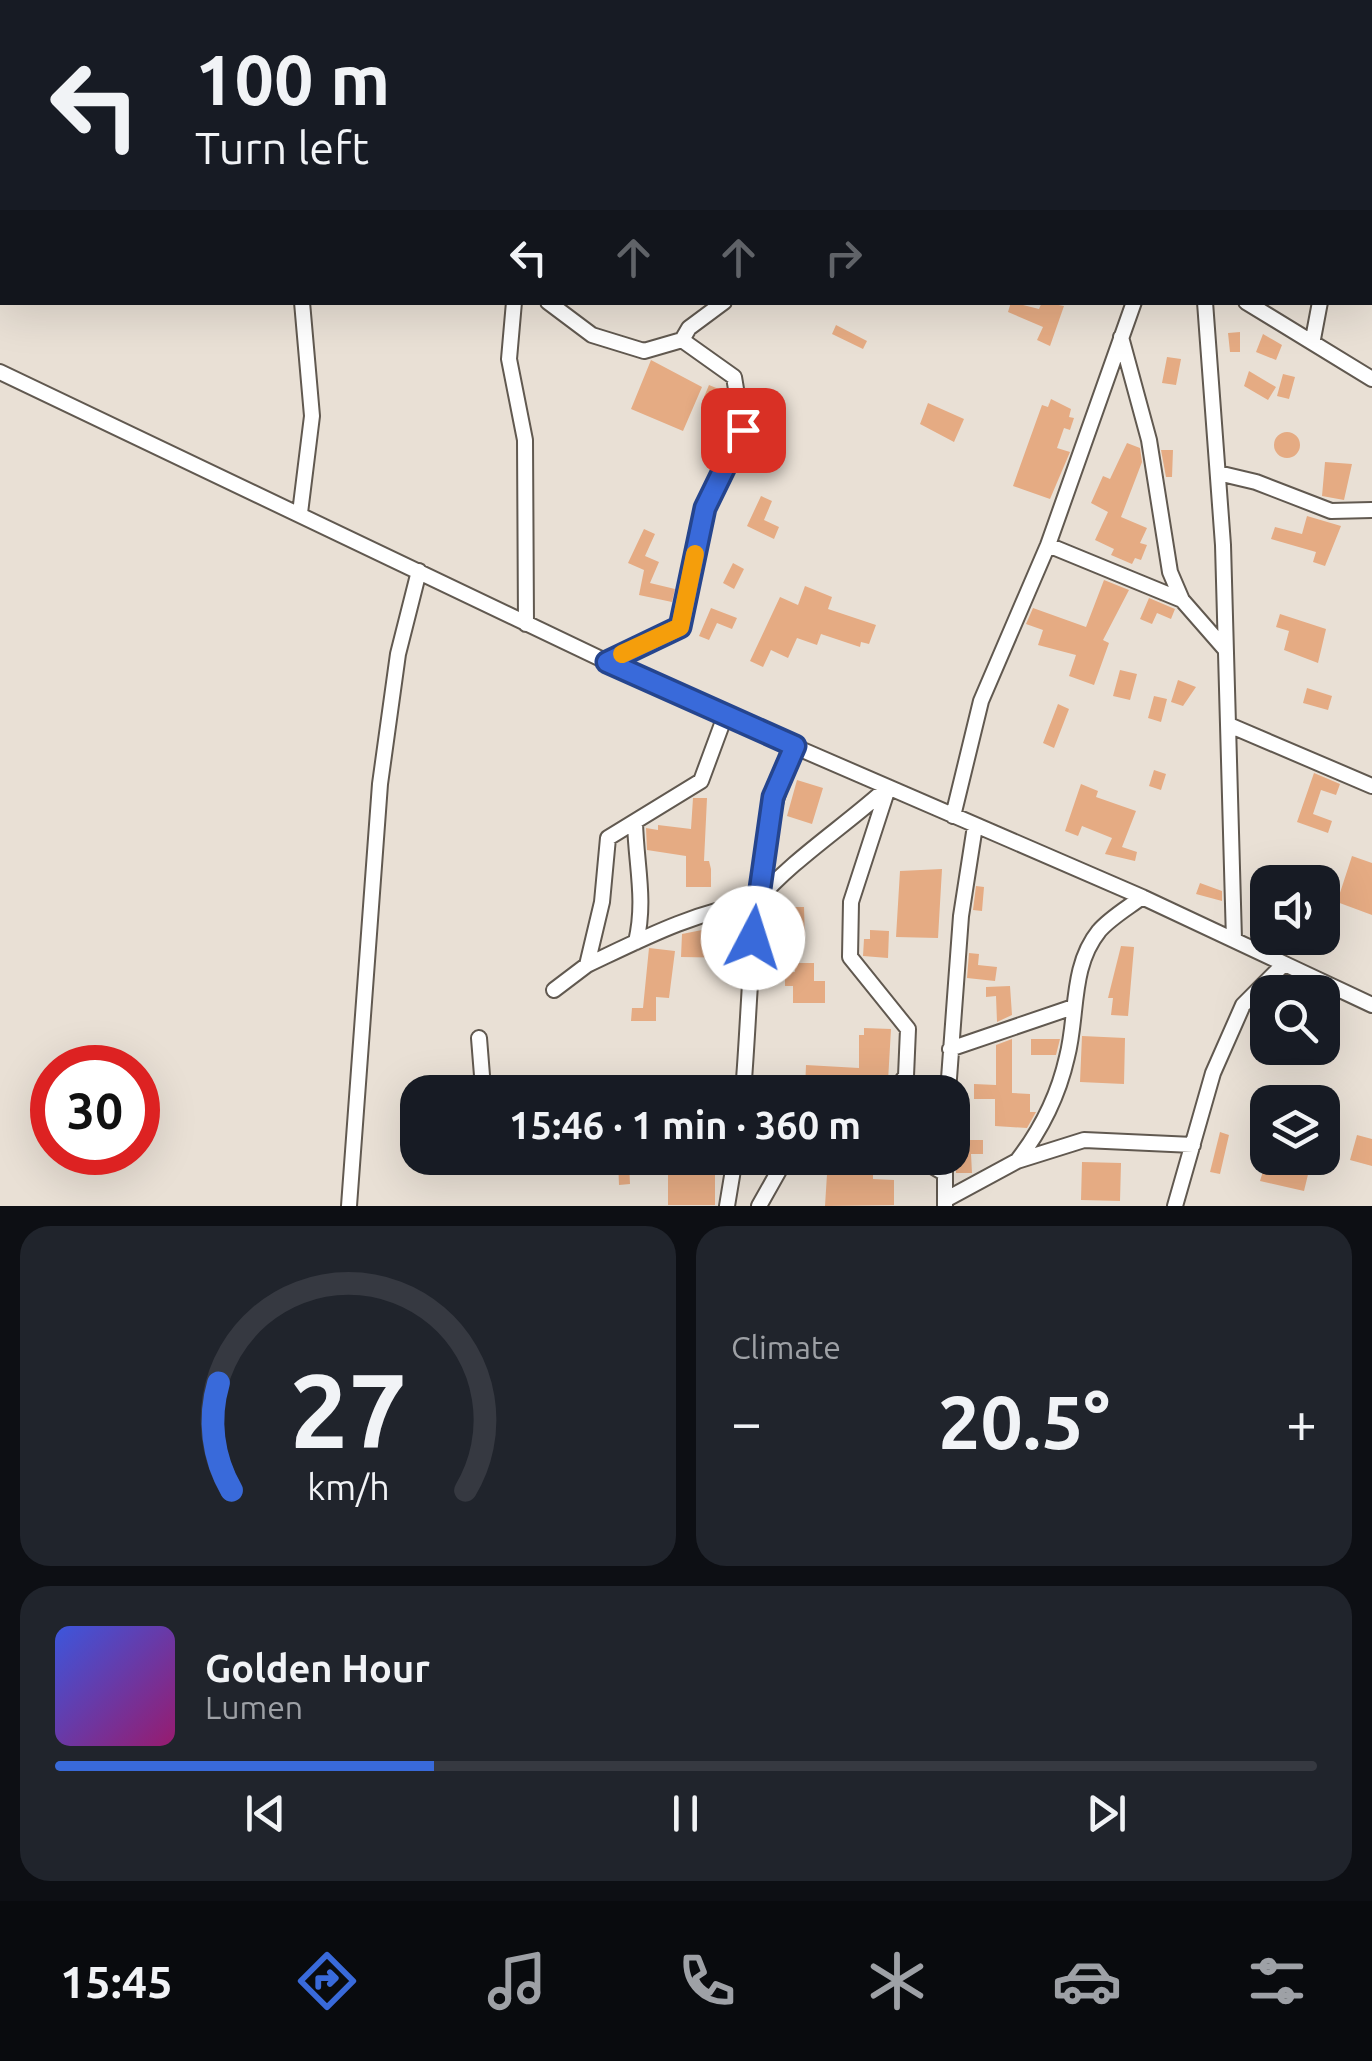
<!DOCTYPE html>
<meta charset="utf-8">
<style>
body{margin:0;font-family:Ubuntu,sans-serif;background:#20242c;color:#f1f3f6;height:100vh;display:flex;flex-direction:column;font-size:38px;white-space:nowrap}
*{box-sizing:border-box;margin:0}
p{font-size:32px;color:#9ea1a6}
.icon{flex:none;width:55px;height:55px;fill:none;stroke:currentColor;stroke-width:2;stroke-linecap:round;stroke-linejoin:round}
.map{position:relative;height:1206px;overflow:hidden}
.panel{display:flex;flex-direction:column;gap:20px;padding:20px;background:#0d0f14;flex:1}
.panel>*{flex:none}
.guide{position:absolute;left:0px;top:0px;width:1372px;height:305px;box-shadow:0 10px 40px #0002;background:#171b24;color:#f1f3f6;overflow:hidden}
.buttons{position:absolute;left:1250px;top:865px;display:grid;gap:20px}
.buttons a{display:grid;place-items:center;width:90px;height:90px;border-radius:20px;background:#171b24;box-shadow:0 10px 40px #0002;font-size:50px}
.speed{position:absolute;left:30px;top:1045px;display:flex;gap:20px;font-size:50px;font-weight:700;text-align:center}
.speed>*{display:grid;place-content:center;width:130px;height:130px;border-radius:50%;background:#171b24;box-shadow:0 10px 40px #0002;line-height:1}
.speed .limit{border:15px solid #d22;background:#fff;color:#111}
.pin{position:absolute;display:grid;place-items:center;width:85px;height:85px;color:#fff;margin:-42px;border-radius:20px;box-shadow:0 5px 15px #0006}
.me{position:absolute;width:110px;margin:-55px;rotate:5deg;stroke-linejoin:round;filter:drop-shadow(0 0 8px #0008)}
.turn{display:flex;align-items:center;gap:35px;height:210px;padding:0 30px;font-size:45px}
.turn .icon{width:130px;height:130px;stroke-width:2.5}
.turn b{display:block;font-size:70px;line-height:85px}
.lanes{display:flex;align-items:center;height:95px;padding:0 30px;background:#0003;justify-content:center;gap:50px;direction:ltr}
.lanes .off{opacity:.35}
.big{font-size:75px;font-weight:700;line-height:1.1}
.panel .widget{flex:1;display:flex;flex-direction:column;justify-content:center;gap:15px;min-width:0;padding:0 35px;border-radius:30px;background:#20242c}
.panel .dial{align-items:center;gap:0}
.dial svg{height:260px;overflow:visible;fill:none;stroke:#363941;stroke-width:7;stroke-linecap:round;text-anchor:middle}
.dial text{fill:#f1f3f6;stroke:none}
.song{display:flex;align-items:center;gap:30px}
.cover{width:120px;height:120px;border-radius:15px;background:linear-gradient(135deg,hsl(230 70% 55%),hsl(320 70% 35%))}
.played{height:10px;border-radius:5px;background:linear-gradient(90deg,#396ada 30%,#363941 30%)}
.keys{display:flex;justify-content:space-around;direction:ltr}
.heat{display:flex;justify-content:space-between;align-items:center;font-size:55px;direction:ltr}
.panel .tiles{flex:1;display:grid;gap:20px;grid-template-columns:1fr 1fr}
.widget:last-child{grid-column:span 2}
.trip{position:absolute;left:400px;top:1075px;width:570px;height:100px;border-radius:30px;background:#171b24;box-shadow:0 10px 40px #0002;font-weight:700;line-height:100px;text-align:center}
.dock{display:flex;height:160px;justify-content:space-around;align-items:center;background:#090b0e;color:#9ea1a6}
.dock .icon{width:70px;height:70px}
.dock .active{color:#396ada}
.dock b{font-size:45px;color:#f1f3f6}
.map>svg:first-child{display:block}
.building{fill:#e5ab83}
.lines{fill:none;stroke-linecap:round;stroke-linejoin:round}
.minor-casing{stroke:#615950;stroke-width:18}
.minor{stroke:#fff;stroke-width:14}
.route-casing{stroke:#25458e;stroke-width:25}
.route{stroke:#396ada;stroke-width:18}
.slow{stroke:#f59e0b;stroke-width:18}
</style>
<div class="map">
<svg width="1372" height="1206" viewBox="0 0 1372 1206">
<rect width="100%" height="100%" fill="#e9e0d5"/>
<!-- building -->
<path class="building" d="M 1011,302 L 1039,309 L 1042,302 L 1064,306 L 1050,346 L 1037,340 L 1043,327 L 1008,312 Z
M 836,325 L 867,341 L 863,349 L 832,334 Z
M 1240,332 L 1240,352 L 1230,352 L 1228,333 Z
M 1263,334 L 1282,345 L 1276,360 L 1256,352 Z
M 1167,357 L 1181,359 L 1176,385 L 1162,383 Z
M 651,360 L 702,387 L 683,431 L 631,409 Z
M 1249,371 L 1276,387 L 1268,400 L 1244,386 Z
M 1283,374 L 1295,377 L 1289,399 L 1277,396 Z
M 709,385 L 726,392 L 728,407 L 704,397 Z
M 1051,399 L 1071,409 L 1069,417 L 1074,418 L 1070,430 L 1064,428 L 1057,448 L 1070,452 L 1050,499 L 1013,486 L 1042,405 L 1048,407 Z
M 928,403 L 964,419 L 954,442 L 920,424 Z
M1274 445a13 13 0 1 1 26 0a13 13 0 1 1-26 0Z
M 1127,443 L 1140,448 L 1142,462 L 1121,517 L 1147,528 L 1140,543 L 1147,545 L 1141,560 L 1135,558 L 1132,564 L 1111,555 L 1114,549 L 1095,540 L 1108,512 L 1091,503 L 1103,476 L 1110,479 Z
M 1161,450 L 1173,450 L 1172,477 L 1166,477 Z
M 1325,462 L 1352,464 L 1344,500 L 1322,496 Z
M 761,496 L 772,501 L 764,520 L 779,527 L 774,539 L 747,526 Z
M 1307,516 L 1341,526 L 1325,566 L 1313,562 L 1316,552 L 1271,539 L 1275,527 L 1302,534 Z
M 644,529 L 655,534 L 645,556 L 659,562 L 650,583 L 675,589 L 672,602 L 639,595 L 644,570 L 628,563 Z
M 733,563 L 744,569 L 734,589 L 723,583 Z
M 1104,580 L 1129,590 L 1103,640 L 1109,643 L 1094,685 L 1069,676 L 1076,655 L 1038,645 L 1043,630 L 1026,624 L 1033,608 L 1086,627 Z
M 805,586 L 832,597 L 828,609 L 876,625 L 869,644 L 861,642 L 860,647 L 821,634 L 817,645 L 797,638 L 788,658 L 771,650 L 763,667 L 750,661 L 780,597 L 798,605 Z
M 1149,598 L 1175,609 L 1171,619 L 1157,613 L 1152,624 L 1140,619 Z
M 711,608 L 737,618 L 732,629 L 717,623 L 709,640 L 699,636 Z
M 1280,614 L 1326,629 L 1318,663 L 1284,650 L 1289,631 L 1276,627 Z
M 1120,670 L 1137,674 L 1130,700 L 1113,696 Z
M 1178,680 L 1196,687 L 1183,706 L 1171,702 Z
M 1307,688 L 1332,696 L 1328,710 L 1303,703 Z
M 1154,696 L 1167,699 L 1161,722 L 1148,718 Z
M 1058,704 L 1069,709 L 1054,748 L 1043,743 Z
M 1154,770 L 1166,774 L 1161,790 L 1149,786 Z
M 1314,773 L 1340,784 L 1336,795 L 1321,790 L 1313,814 L 1332,821 L 1328,833 L 1297,822 Z
M 797,780 L 823,788 L 812,824 L 787,816 Z
M 1081,784 L 1098,791 L 1096,797 L 1136,811 L 1122,847 L 1137,852 L 1135,861 L 1105,854 L 1112,838 L 1082,826 L 1078,836 L 1065,831 Z
M 693,798 L 707,798 L 704,861 L 709,861 L 711,869 L 711,887 L 686,887 L 686,856 L 647,850 L 646,828 L 658,830 L 658,825 L 691,829 Z
M 1352,856 L 1372,863 L 1372,915 L 1337,902 Z
M 942,869 L 938,938 L 896,937 L 900,871 Z
M 1200,883 L 1222,891 L 1222,901 L 1196,894 Z
M 976,886 L 984,887 L 982,911 L 973,910 Z
M 770,907 L 804,907 L 805,941 L 769,940 Z
M 722,926 L 743,931 L 741,958 L 681,957 L 682,934 Z
M 870,930 L 889,931 L 888,958 L 863,956 L 864,939 L 870,939 Z
M 1121,946 L 1134,947 L 1128,1016 L 1111,1015 L 1113,998 L 1108,998 Z
M 649,948 L 675,951 L 669,998 L 656,997 L 656,1021 L 631,1021 L 632,1008 L 643,1008 Z
M 969,953 L 979,954 L 978,965 L 997,967 L 995,981 L 967,978 Z
M 794,963 L 814,963 L 814,981 L 825,981 L 825,1003 L 793,1003 L 793,986 L 785,986 L 785,972 L 795,972 Z
M 1010,986 L 1012,1015 L 997,1022 L 996,996 L 986,997 L 986,987 Z
M 864,1028 L 891,1029 L 888,1081 L 850,1078 L 849,1092 L 805,1090 L 806,1065 L 859,1068 L 859,1035 L 864,1035 Z
M 1082,1036 L 1125,1038 L 1124,1084 L 1080,1082 Z
M 1012,1039 L 1012,1093 L 1030,1094 L 1030,1112 L 1036,1112 L 1027,1128 L 995,1126 L 995,1099 L 974,1099 L 974,1084 L 996,1085 L 996,1045 Z
M 1031,1039 L 1060,1039 L 1056,1055 L 1031,1055 Z
M 1220,1132 L 1229,1135 L 1220,1174 L 1210,1172 Z
M 1357,1135 L 1372,1139 L 1372,1166 L 1350,1160 Z
M 954,1140 L 983,1140 L 983,1154 L 971,1154 L 972,1173 L 956,1173 Z
M 828,1158 L 873,1158 L 873,1179 L 894,1180 L 894,1205 L 825,1206 Z
M 1267,1158 L 1312,1158 L 1304,1191 L 1260,1181 Z
M 618,1161 L 629,1161 L 630,1184 L 619,1185 Z
M 1082,1162 L 1121,1163 L 1120,1201 L 1081,1200 Z
M 668,1172 L 715,1172 L 715,1205 L 668,1205 Z"/>
<g class="lines">
<defs>
<path id="minor" d="M 932,0 L 936,2
M 1183,0 L 1183,2
M 332,2 L 332,0
M 508,2 L 510,0
M 658,2 L 659,0
M 826,2 L 827,0
M 1116,2 L 1116,0
M 1366,2 L 1367,0
M 1370,242 L 1372,242
M 514,302 L 509,359 L 525,440 L 526,624
M 548,302 L 592,335 L 644,351 L 682,340
M 1205,302 L 1223,545 L 1234,940
M 1246,302 L 1372,379
M 1121,337 L 1149,440 L 1170,572 L 1182,600 L 1224,648
M 1313,339 L 1320,302
M 0,372 L 687,700 L 1142,897 L 1372,1005
M 1218,473 L 1256,482 L 1331,511 L 1372,510
M 300,513 L 312,416 L 302,302
M 1048,545 L 1182,600
M 607,661 L 680,627 L 705,508 L 743,431 L 734,377 L 682,340 L 689,328 L 724,302
M 1229,725 L 1372,786
M 888,788 L 851,902 L 850,957 L 908,1029 L 906,1076 L 893,1092
M 953,816 L 981,701 L 1048,545 L 1134,302
M 635,822 C 636,865 646,900 636,942
M 587,965 C 640,940 695,911 755,903 C 794,858 844,827 888,787
M 554,990 L 587,965 L 602,902 L 608,838 L 701,781 L 725,716
M 479,1038 L 483,1088 L 494,1092
M 950,1049 L 1073,1007
M 743,1092 C 753,976 748,856 795,746
M 948,1092 L 961,916 L 975,826
M 918,1158 L 944,1173
M 1017,1161 C 1042,1129 1058,1097 1067,1057 C 1078,1015 1070,967 1099,931 C 1110,918 1129,907 1142,897
M 945,1200 L 1017,1161 L 1084,1140 L 1193,1145
M 945,1205 L 945,1158
M 349,1206 L 380,784 L 398,654 L 419,571
M 727,1206 L 735,1158
M 759,1206 L 786,1158
M 1175,1206 L 1213,1073 L 1243,1005 L 1283,965"/>
</defs>
<!-- minor casing -->
<use href="#minor" class="minor-casing"/>
<!-- minor -->
<use href="#minor" class="minor"/>
</g>
<g class="lines">
<defs>
<path id="route" d="M 743,430 L 705,508 L 680,627 L 607,662 L 795,746 L 773,797 L 753,938"/>
</defs>
<!-- route casing -->
<use href="#route" class="route-casing"/>
<!-- route -->
<use href="#route" class="route"/>
<!-- slow -->
<path class="slow" d="M 622,654 L 680,627 L 695,554"/>
</g>
</svg>
<div class="buttons">
<a><svg class="icon" aria-label="sound" viewBox="0 0 24 24"><path d="M4 9h4l5-4v14l-5-4H4zM17 9q2 3 0 6"/></svg></a>
<a><svg class="icon" aria-label="search" viewBox="0 0 24 24"><circle cx="10" cy="10" r="6"/><path d="M15 15l6 6"/></svg></a>
<a><svg class="icon" aria-label="layers" viewBox="0 0 24 24"><path d="M12 4l9 5-9 5-9-5zM3 14l9 5 9-5"/></svg></a>
</div>
<div class="speed"><div class="limit">30</div></div>
<div class="pin" style="left:743px;top:430px;background:#d93025"><svg class="icon" aria-label="arrive" viewBox="0 0 24 24"><path d="M6 21V4h12l-3 4 3 4H6"/></svg></div>
<svg class="me" style="left:753px;top:938px" viewBox="-20 -20 40 40"><circle r="19" fill="#fff"/><path d="M0-13L10 11 0 6-10 11z" fill="#396ada"/></svg>
<div class="trip">15:46 · 1 min · 360 m</div>
<div class="guide">
<div class="turn"><svg class="icon" aria-label="left" viewBox="0 0 24 24"><path d="M17 20v-9H6M10 6l-5 5 5 5"/></svg><div><b>100 m</b>Turn left</div></div>
<div class="lanes"><svg class="icon" aria-label="left" viewBox="0 0 24 24"><path d="M17 20v-9H6M10 6l-5 5 5 5"/></svg><svg class="icon off" aria-label="ahead" viewBox="0 0 24 24"><path d="M12 20V5M6 11l6-6 6 6"/></svg><svg class="icon off" aria-label="ahead" viewBox="0 0 24 24"><path d="M12 20V5M6 11l6-6 6 6"/></svg><svg class="icon off" aria-label="right" viewBox="0 0 24 24"><path d="M7 20v-9h11M14 6l5 5-5 5"/></svg></div>
</div>
</div>
<section class="panel">
<div class="tiles">
<div class="widget dial"><svg viewBox="0 0 100 80">
<path d="M14 69A42 42 0 1 1 86 69"/>
<path d="M14 69A42 42 0 0 1 10 36" stroke="#396ada"/>
<text x="50" y="56" font-size="32" font-weight="700">27</text>
<text x="50" y="72" font-size="11">km/h</text>
</svg></div>
<div class="widget"><p>Climate</p>
<div class="heat"><a>−</a><b class="big">20.5°</b><a>+</a></div>
</div>
<div class="widget">
<div class="song"><i class="cover"></i><div><b>Golden Hour</b><p>Lumen</p></div></div>
<div class="played"></div>
<div class="keys"><svg class="icon" aria-label="previous" viewBox="0 0 24 24"><path d="M18 5L8 12l10 7zM5 5v14"/></svg><svg class="icon" aria-label="pause" viewBox="0 0 24 24"><path d="M8 5v14M16 5v14"/></svg><svg class="icon" aria-label="next" viewBox="0 0 24 24"><path d="M6 5l10 7-10 7zM19 5v14"/></svg></div>
</div>
</div>
</section>
<nav class="dock">
<b>15:45</b>
<svg class="icon active" aria-label="directions" viewBox="0 0 24 24"><path d="M12 3l9 9-9 9-9-9zM9 14v-3h6M13 9l2 2-2 2"/></svg>
<svg class="icon" aria-label="music" viewBox="0 0 24 24"><path d="M9 18V5l10-2v13"/><circle cx="6" cy="18" r="3"/><circle cx="16" cy="16" r="3"/></svg>
<svg class="icon" aria-label="phone" viewBox="0 0 24 24"><path d="M5 4h4l2 5-3 2q2 4 5 5l2-3 5 2v4C11 20 4 13 5 4z"/></svg>
<svg class="icon" aria-label="climate" viewBox="0 0 24 24"><path d="M12 3v18M4 7l16 10M4 17L20 7"/></svg>
<svg class="icon" aria-label="car" viewBox="0 0 24 24"><path d="M5 17H2v-5l4-1 3-4h7l3 4 3 1v5h-3M9 17h6M6 11h13"/><circle cx="7" cy="17" r="2"/><circle cx="17" cy="17" r="2"/></svg>
<svg class="icon" aria-label="filters" viewBox="0 0 24 24"><path d="M4 7h16M4 17h16"/><circle cx="9" cy="7" r="2"/><circle cx="15" cy="17" r="2"/></svg>
</nav>
